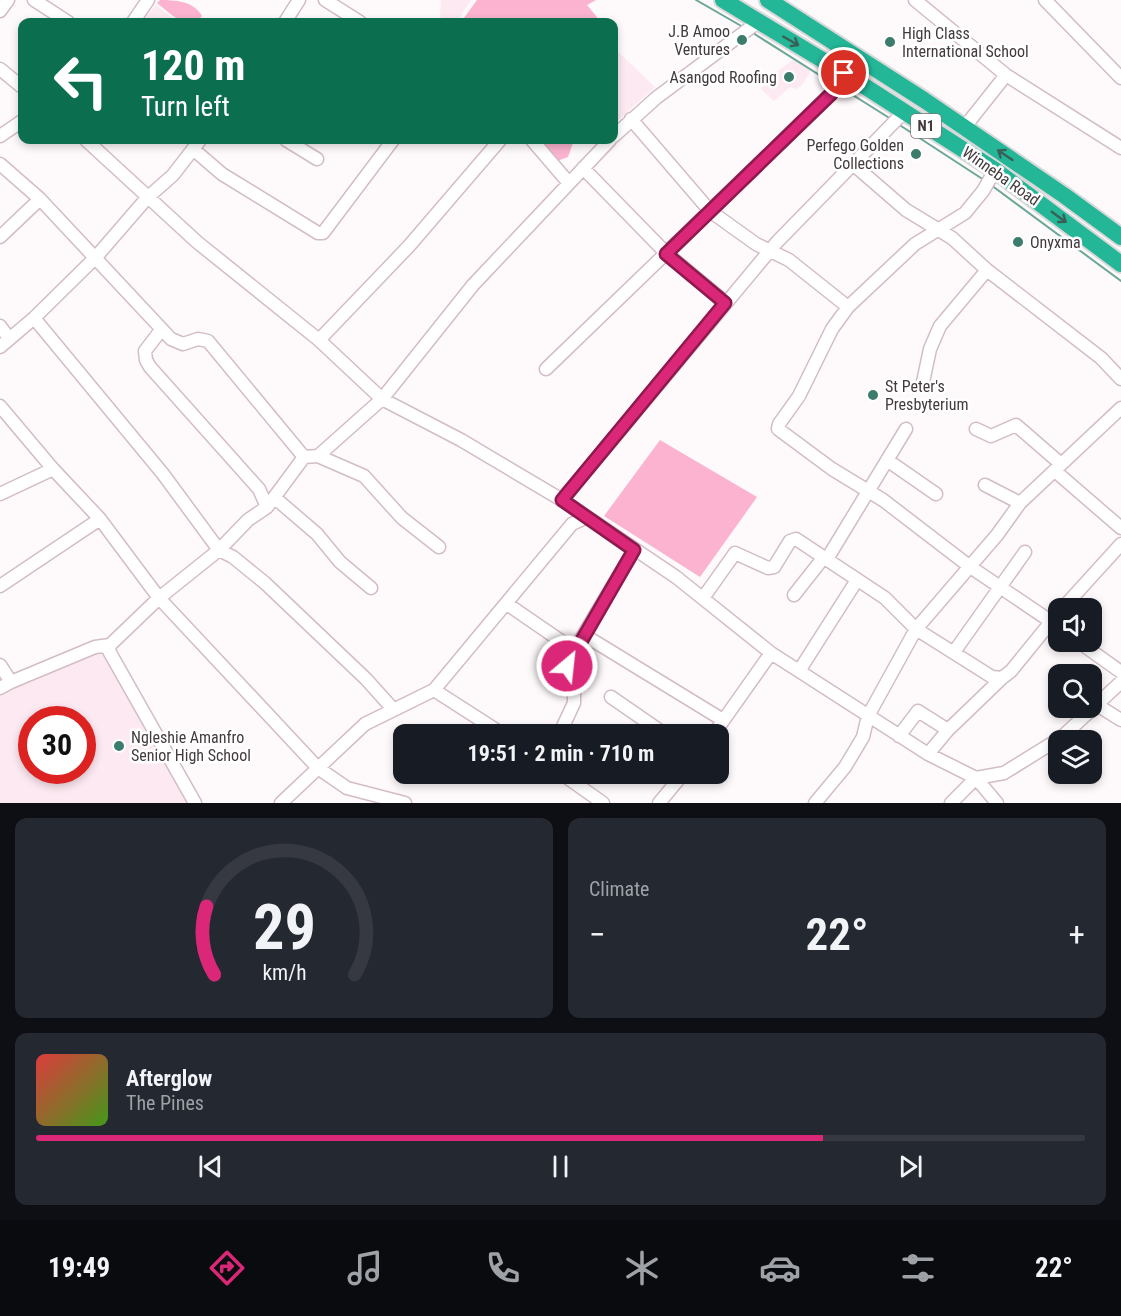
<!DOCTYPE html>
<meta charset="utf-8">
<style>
body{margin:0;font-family:"Roboto Condensed",sans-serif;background:#242831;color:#f1f3f6;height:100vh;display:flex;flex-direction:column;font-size:22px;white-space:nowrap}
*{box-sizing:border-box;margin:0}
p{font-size:20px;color:#9ea1a6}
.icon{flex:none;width:33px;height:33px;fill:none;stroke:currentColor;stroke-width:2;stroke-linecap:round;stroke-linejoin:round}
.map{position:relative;height:803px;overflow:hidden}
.drawer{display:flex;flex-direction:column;gap:15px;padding:15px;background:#0d0f14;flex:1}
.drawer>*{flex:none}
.guide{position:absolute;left:18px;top:18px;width:600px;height:126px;border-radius:12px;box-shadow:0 3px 9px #0003;background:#0b6e4f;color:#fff;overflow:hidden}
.fabs{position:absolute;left:1048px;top:598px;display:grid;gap:12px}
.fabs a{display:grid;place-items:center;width:54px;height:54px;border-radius:12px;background:#171b24;box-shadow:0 3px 9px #0003;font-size:30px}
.speed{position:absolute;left:18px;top:706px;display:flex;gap:12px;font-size:30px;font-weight:700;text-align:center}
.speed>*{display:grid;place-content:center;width:78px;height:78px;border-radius:50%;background:#171b24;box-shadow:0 3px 9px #0003;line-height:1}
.speed .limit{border:9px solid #d22;background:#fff;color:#111}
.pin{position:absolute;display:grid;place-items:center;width:51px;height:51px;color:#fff;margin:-26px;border:3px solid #fff;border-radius:50%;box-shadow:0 2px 6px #0007}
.me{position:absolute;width:66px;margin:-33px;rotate:28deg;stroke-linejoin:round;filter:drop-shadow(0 0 4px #0008)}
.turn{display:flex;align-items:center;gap:21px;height:126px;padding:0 24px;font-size:27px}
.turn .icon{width:78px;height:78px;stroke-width:2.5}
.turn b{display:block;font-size:42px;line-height:51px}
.big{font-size:45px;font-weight:700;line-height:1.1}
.drawer .widget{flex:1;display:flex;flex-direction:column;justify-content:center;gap:9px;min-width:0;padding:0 21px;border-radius:12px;background:#242831}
.drawer .dial{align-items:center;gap:0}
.dial svg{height:156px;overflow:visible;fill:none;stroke:#363941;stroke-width:7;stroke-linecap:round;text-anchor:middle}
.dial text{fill:#f1f3f6;stroke:none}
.song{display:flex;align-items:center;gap:18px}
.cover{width:72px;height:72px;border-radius:9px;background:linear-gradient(135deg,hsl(0 70% 55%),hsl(100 70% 35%))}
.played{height:6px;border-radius:3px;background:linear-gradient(90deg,#db2777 75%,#363941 75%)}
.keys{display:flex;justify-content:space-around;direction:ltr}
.heat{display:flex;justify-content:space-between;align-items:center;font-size:33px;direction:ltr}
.drawer .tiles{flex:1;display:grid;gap:15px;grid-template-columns:1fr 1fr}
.widget:last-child{grid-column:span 2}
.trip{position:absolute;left:393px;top:724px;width:336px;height:60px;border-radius:12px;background:#171b24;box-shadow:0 3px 9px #0003;font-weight:700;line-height:60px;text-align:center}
.tab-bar{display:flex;height:96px;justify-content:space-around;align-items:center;background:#090b0e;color:#9ea1a6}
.tab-bar .icon{width:42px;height:42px}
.tab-bar .active{color:#db2777}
.tab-bar b{font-size:27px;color:#f1f3f6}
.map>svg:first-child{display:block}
.built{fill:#fde9f1;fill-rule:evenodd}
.green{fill:#fbb3d0}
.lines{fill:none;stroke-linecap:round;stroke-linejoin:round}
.stream{stroke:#6ba797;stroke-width:2}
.minor-casing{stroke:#d3bdc5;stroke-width:15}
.highway-casing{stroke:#d9d8d8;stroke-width:20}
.minor{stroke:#fff;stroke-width:12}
.highway{stroke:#23b798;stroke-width:16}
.oneway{stroke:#396058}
.route-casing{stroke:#8e194d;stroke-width:15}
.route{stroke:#db2777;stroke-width:10}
.poi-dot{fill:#3c7c6c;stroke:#fff;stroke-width:2}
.labels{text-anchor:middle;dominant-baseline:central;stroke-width:5;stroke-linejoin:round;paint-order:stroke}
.shield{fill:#fff;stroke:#7b7577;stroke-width:1.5}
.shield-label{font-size:15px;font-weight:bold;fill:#433a3d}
.poi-label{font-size:16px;fill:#433a3d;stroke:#fff;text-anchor:start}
.street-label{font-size:16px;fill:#433a3d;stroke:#fff}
</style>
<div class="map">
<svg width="1121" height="803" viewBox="0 0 1121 803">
<rect width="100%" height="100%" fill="#fef9fb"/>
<!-- built -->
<path class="built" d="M 441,0 L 471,0 L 458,20 L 444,22 L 440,16 Z
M 156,5 L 178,22 L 142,22 Z
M 614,48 L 655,87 L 614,124 Z
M 794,59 L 811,71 L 802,85 L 796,89 L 790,87 L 774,101 L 761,89 L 779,70 Z
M 99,649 L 117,675 L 188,803 L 0,803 L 0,688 ZM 32,720 L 82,720 L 82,771 L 32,771 Z"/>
<!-- green -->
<path class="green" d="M 160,0 C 175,0 194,1 202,16 C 187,33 170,13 157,3 Z
M 477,0 L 596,0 L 587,5 L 601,22 L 461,22 Z
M 535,140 L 574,140 L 568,157 L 557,161 Z
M 660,440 L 757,497 L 700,577 L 604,516 Z"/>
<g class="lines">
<!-- stream -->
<path class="stream" d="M 696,0 L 743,27
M 753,33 L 832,83
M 840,87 L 891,119
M 898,124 L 984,180
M 991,185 L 1121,281"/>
<defs>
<path id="minor" d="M 34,0 L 68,22
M 325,0 L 360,22
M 915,0 L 1006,75 L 1121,148
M 1045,0 L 1121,78
M 0,11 L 8,0
M 133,22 L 148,0
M 285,22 L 299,0
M 0,69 L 22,87
M 631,119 L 710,211 L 756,244 L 789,260 L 848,307
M 963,129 L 1006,75
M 0,136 L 22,121
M 614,136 L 656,98 L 758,22
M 86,140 L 197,242 L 319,340 L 382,399 L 461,440 L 562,500 L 676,577 L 771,653 L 928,754 L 976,778 L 997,803
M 286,140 L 317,159
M 532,140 L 568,182
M 193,149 L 222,174 L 318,233 L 323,233 L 393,140
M 0,164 L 40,199 L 171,339 L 183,344 L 198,339 L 208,341 L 304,457
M 854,165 L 906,210 L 952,238 L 987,270 L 1101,358 L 1121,379
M 583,168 L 666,253 L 725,302
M 995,170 L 983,191 L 965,213 L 915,244 L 848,307 L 832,329 L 799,396 L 779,424 L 778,429 L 832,469 L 883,500 L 969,566 L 1059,627
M 0,237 L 40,199
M 34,318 L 163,474 L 219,550 L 233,557 L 265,583 L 366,679 L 393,709
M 0,326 L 9,338
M 161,330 L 145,351 L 146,360 L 150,367 L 259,489 L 267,507
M 319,340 L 409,246 L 500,140
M 0,347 L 34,318 L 96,257 L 147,198 L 173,175 L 200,140
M 546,369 L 831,94 L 844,73
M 923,382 L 930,349 L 940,326 L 987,270
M 0,406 L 53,469 L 100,519 L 159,598 L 318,768 L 347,788 L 405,803
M 976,429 L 991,436 L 1016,425 L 1061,464
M 318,456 L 364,476 L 402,518 L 439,547
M 887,460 L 936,494
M 1055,471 L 1121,528
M 985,485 L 1020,503
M 0,494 L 53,469
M 275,498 L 317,534 L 340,562 L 371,588
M 562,500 L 777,242 L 904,112
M 827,559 L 906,429
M 0,586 L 100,519
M 794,595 L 824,557
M 703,598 L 735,553 L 768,568 L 774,567 L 790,541 L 796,539 L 885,598 L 916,629 L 992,677 L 1002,678 L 1011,671 L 1059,612
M 507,604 L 574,650
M 1062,609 L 1121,544
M 584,635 L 723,720
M 1079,642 L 1121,672
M 954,652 L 1025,552
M 0,665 L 11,682 L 95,647 L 110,645
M 799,671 L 857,580
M 0,688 L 11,682
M 434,690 L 504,735
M 611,697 L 666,735
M 1097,705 L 1121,720
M 559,735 L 574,703 L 574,683 L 566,664 L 634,550
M 713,735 L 771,653
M 899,736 L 918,711 L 948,730
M 928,754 L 948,730 L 1002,678
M 562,774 L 603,803
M 195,803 L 109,651 L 110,645 L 159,598 L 219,550 L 248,520 L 267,507 L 304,457 L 318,456 L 382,399 L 473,285 L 610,140
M 281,803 L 365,724 L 434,690 L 572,524 L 587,517
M 659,803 L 683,774
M 815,803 L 845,767 L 863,737 L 868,716 L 916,629 L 997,535 L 1020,503 L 1121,408
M 951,803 L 976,778 L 1004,773 L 1062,737 L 1121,682"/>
<path id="highway" d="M 723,0 L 844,73 L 995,170 L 1121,264
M 768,0 L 924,100 L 1065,196 L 1121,237"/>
</defs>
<!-- minor casing -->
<use href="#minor" class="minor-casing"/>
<!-- highway casing -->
<use href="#highway" class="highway-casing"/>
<!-- minor -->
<use href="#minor" class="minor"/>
<!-- highway -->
<use href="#highway" class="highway"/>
</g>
<!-- one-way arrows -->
<defs><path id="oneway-shaft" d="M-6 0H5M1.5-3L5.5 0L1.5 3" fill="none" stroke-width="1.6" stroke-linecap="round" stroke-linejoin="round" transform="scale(1.5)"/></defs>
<g class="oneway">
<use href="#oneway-shaft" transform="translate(791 41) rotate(30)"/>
<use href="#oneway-shaft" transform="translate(1005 155) rotate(-146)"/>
<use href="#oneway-shaft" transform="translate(1059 217) rotate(36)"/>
</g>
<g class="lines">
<defs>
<path id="route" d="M 567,666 L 634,550 L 562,500 L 725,303 L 666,254 L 831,94 L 844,73"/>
</defs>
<!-- route casing -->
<use href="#route" class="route-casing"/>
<!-- route -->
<use href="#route" class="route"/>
</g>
<!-- markers -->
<g class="poi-dot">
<circle cx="742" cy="40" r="6"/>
<circle cx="890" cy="42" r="6"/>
<circle cx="789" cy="77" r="6"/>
<circle cx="916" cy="154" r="6"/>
<circle cx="1018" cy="242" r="6"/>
<circle cx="873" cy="395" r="6"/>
<circle cx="119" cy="746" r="6"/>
</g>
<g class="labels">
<!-- shield labels -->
<rect class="shield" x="911" y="114" width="30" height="24" rx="4.5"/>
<g class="shield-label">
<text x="926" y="126">N1</text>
</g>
<!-- poi labels -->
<g class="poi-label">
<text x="730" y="31" text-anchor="end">J.B Amoo<tspan x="730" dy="18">Ventures</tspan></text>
<text x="902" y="33">High Class<tspan x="902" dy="18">International School</tspan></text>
<text x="777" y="77" text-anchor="end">Asangod Roofing</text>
<text x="904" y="145" text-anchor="end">Perfego Golden<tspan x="904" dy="18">Collections</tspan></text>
<text x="1030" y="242">Onyxma</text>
<text x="885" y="386">St Peter's<tspan x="885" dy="18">Presbyterium</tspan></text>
<text x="131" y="737">Ngleshie Amanfro<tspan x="131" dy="18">Senior High School</tspan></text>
</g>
<!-- street labels -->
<g class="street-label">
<text transform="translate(1001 176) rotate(35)">Winneba Road</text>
</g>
</g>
</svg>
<div class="fabs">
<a><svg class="icon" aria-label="sound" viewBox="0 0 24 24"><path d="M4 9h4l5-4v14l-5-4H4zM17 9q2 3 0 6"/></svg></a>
<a><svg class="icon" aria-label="search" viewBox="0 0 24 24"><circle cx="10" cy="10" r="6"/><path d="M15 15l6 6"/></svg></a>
<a><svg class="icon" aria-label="layers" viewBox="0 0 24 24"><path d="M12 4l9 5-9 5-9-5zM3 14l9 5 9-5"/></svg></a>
</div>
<div class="speed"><div class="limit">30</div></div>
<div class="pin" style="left:844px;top:73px;background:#d93025"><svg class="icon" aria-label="arrive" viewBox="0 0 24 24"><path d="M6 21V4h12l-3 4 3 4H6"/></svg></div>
<svg class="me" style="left:567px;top:666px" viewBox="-20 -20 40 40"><circle r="17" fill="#db2777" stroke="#fff" stroke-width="3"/><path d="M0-11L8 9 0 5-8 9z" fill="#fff"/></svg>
<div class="trip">19:51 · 2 min · 710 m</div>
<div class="guide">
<div class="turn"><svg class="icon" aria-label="left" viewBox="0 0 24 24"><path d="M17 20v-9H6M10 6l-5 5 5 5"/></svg><div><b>120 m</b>Turn left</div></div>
</div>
</div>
<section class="drawer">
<div class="tiles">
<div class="widget dial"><svg viewBox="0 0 100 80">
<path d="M14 69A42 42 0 1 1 86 69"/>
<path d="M14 69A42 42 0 0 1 10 34" stroke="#db2777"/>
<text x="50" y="56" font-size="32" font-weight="700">29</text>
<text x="50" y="72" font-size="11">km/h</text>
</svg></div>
<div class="widget"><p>Climate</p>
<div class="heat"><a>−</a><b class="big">22°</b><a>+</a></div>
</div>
<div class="widget">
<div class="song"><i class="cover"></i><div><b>Afterglow</b><p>The Pines</p></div></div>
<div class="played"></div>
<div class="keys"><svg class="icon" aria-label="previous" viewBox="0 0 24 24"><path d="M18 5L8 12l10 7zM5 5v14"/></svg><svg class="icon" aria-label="pause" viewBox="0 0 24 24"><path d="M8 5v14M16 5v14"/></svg><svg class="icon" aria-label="next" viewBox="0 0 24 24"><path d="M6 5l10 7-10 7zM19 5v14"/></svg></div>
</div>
</div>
</section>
<nav class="tab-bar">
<b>19:49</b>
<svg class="icon active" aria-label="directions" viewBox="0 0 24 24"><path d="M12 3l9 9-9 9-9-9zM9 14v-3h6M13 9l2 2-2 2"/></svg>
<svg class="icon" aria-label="music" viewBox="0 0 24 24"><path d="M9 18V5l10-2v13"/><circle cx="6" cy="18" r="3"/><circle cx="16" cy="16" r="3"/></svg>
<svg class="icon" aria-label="phone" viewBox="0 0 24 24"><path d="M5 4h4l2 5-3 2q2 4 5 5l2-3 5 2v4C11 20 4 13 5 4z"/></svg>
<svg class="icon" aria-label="climate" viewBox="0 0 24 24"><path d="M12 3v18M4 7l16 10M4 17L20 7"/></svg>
<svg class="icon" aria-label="car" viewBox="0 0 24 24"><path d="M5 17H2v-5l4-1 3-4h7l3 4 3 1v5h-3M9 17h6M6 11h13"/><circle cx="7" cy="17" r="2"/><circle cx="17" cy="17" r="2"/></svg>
<svg class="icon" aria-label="filters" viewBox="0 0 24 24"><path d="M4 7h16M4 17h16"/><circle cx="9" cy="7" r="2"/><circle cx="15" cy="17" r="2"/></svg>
<b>22°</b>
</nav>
